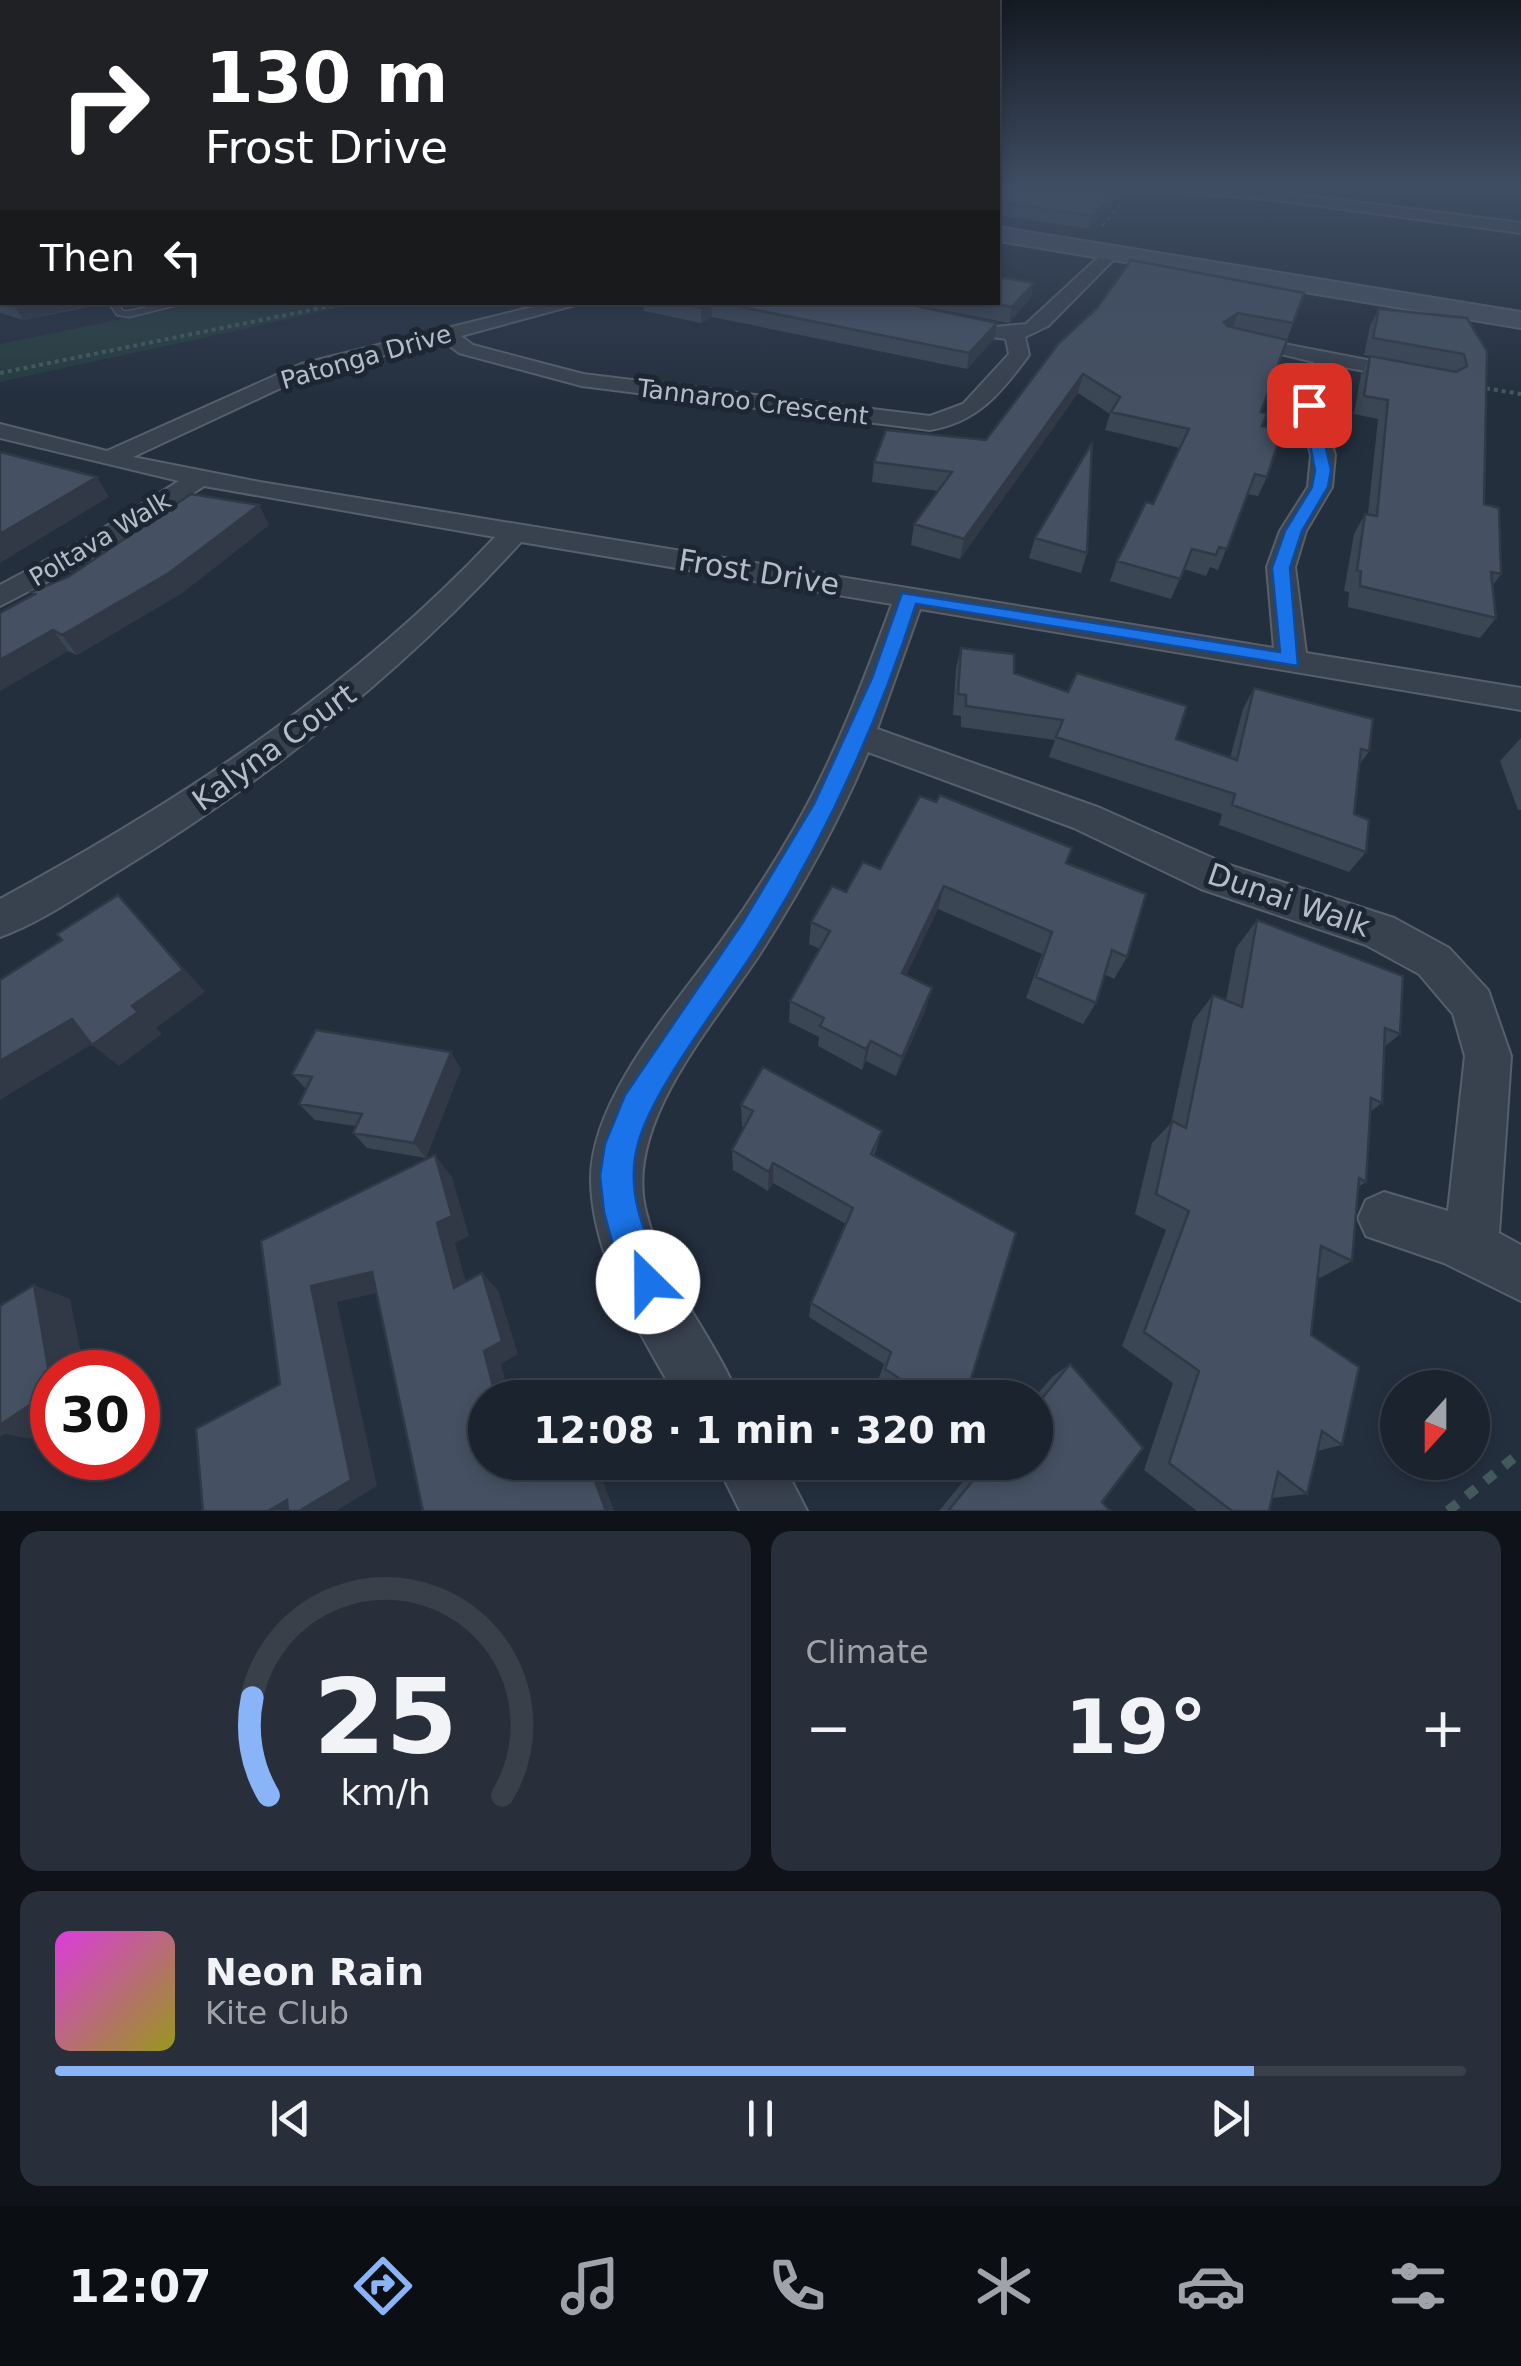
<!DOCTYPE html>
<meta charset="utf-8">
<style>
body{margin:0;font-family:"DejaVu Sans",sans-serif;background:#282f3a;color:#f1f3f6;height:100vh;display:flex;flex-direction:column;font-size:38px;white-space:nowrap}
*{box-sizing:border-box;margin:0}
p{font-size:32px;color:#a0a4aa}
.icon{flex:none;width:55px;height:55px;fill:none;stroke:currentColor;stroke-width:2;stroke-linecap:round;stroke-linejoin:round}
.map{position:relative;height:1511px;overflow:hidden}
.panel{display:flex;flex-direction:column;gap:20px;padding:20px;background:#0f1319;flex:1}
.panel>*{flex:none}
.banner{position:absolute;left:0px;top:0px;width:1000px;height:305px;box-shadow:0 5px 15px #0003,0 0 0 2px #39404a;background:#202124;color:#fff;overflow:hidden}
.needle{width:65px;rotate:201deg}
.fabs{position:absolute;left:1380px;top:1370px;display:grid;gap:20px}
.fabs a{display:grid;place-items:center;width:110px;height:110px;border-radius:50%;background:#1b232e;box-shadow:0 5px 15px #0003,0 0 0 2px #39404a;font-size:50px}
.speed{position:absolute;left:30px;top:1350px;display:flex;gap:20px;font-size:50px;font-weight:700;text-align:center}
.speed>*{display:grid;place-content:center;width:130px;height:130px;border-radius:50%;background:#1b232e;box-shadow:0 5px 15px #0003,0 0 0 2px #39404a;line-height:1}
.speed .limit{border:15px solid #d22;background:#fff;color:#111}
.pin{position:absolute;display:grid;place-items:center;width:85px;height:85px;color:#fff;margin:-42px;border-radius:20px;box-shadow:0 5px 15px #0006}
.me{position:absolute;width:110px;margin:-55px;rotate:337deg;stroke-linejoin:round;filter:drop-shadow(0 0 8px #0008)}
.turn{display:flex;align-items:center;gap:35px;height:210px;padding:0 40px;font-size:45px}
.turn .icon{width:130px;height:130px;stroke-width:2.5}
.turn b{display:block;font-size:70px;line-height:85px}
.then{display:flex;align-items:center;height:95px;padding:0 40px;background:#0003;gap:20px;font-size:38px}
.big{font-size:75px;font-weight:700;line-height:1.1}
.panel .tile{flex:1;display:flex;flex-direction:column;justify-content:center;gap:15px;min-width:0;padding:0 35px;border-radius:20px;background:#282f3a}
.panel .dial{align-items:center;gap:0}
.dial svg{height:260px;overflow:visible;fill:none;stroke:#39404a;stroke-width:7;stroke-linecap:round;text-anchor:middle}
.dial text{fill:#f1f3f6;stroke:none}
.song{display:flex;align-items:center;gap:30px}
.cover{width:120px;height:120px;border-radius:15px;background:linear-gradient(135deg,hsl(300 70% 55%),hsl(60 70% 35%))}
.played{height:10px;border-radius:5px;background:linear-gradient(90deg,#8ab4f8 85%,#39404a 85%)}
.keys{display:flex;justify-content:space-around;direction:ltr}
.heat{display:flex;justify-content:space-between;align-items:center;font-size:55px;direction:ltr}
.panel .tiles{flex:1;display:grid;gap:20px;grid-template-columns:1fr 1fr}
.tile:last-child{grid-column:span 2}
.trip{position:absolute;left:468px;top:1380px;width:585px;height:100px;border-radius:50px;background:#1b232e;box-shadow:0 5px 15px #0003,0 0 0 2px #39404a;font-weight:700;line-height:100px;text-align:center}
.tab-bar{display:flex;height:160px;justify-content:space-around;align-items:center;background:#0b0e12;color:#a0a4aa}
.tab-bar .icon{width:70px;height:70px}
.tab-bar .current{color:#8ab4f8}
.tab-bar b{font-size:45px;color:#f1f3f6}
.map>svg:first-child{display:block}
.green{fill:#263c3f}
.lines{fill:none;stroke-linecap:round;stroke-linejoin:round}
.lane-casing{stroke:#565f6c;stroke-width:3}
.street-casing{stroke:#565f6c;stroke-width:4}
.secondary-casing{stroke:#565f6c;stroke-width:4}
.path-far2{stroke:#44595c;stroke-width:2.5;stroke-dasharray:4 4;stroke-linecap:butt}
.path-far1{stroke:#44595c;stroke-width:4;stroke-dasharray:4 4;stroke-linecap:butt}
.path{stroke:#44595c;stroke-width:10;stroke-dasharray:12 12;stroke-linecap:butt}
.lane{fill:#38414e;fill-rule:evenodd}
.street{fill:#38414e;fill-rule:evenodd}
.secondary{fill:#465061;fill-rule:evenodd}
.wall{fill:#3b4654}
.shaded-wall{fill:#303945}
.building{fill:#455162;stroke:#303945;stroke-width:2.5}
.route{fill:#1a73e8;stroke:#114b97;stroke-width:2.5}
.labels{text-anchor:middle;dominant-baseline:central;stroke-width:10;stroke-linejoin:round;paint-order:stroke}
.far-street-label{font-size:25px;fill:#b4bcc9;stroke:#1d2633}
.street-label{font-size:30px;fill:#b4bcc9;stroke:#1d2633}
</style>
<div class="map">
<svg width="1521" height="1511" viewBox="0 0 1521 1511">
<rect width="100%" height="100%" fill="#242f3e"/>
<!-- green -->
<path class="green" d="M 200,303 L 362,303 L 0,382 L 0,344 Z"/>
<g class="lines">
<defs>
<path id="lane" d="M 108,302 L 117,302 L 123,311 L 129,311 L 171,302 L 190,302 L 129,317 L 117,315 Z"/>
<path id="street" d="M 1119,186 L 1276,192 L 1521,223 L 1521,233 L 1276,200 Z
M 1106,250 L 1120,253 L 1048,326 L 1025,337 L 1029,355 C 1001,393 978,422 930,430 L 582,386 L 459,353 L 443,341 L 315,372 L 133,457 L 260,482 L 1274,648 L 1267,567 L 1280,531 L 1308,487 L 1311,455 L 1298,405 L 1314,362 L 1227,341 L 1237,335 L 1419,370 L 1419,378 L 1412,380 L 1333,365 L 1320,405 L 1335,455 L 1332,487 L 1306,531 L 1295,567 L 1306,653 L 1521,688 L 1521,710 L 920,609 L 877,729 L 1100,808 L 1226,864 L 1394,918 L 1449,948 L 1488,990 L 1511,1056 L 1499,1233 L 1521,1245 L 1521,1301 L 1444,1263 L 1366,1236 L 1358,1218 L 1366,1200 L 1384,1192 L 1448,1211 L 1465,1056 L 1453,1014 L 1419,974 L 1366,945 L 1201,889 L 1074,828 L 868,752 C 840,819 804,884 765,946 C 720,1018 625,1118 645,1208 C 661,1279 712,1332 739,1398 L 677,1398 C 640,1333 592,1257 591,1180 C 590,1099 675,1005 720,943 C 747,906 772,867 795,827 C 835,757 864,680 892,604 L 521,542 C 403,672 270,778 120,870 C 82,893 42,922 0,937 L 0,899 C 182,800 352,689 495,537 L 204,486 L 106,551 L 0,606 L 0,585 L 86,539 L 179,481 L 0,438 L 0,424 L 107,451 L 301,364 L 553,302 L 586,302 L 461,336 L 473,345 L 583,374 L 930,416 L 963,404 L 1009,354 L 1006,339 L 984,336 L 984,328 L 1026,324 Z
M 716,1462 L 782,1462 L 807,1511 L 740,1511 Z"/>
<path id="secondary" d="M 998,227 L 1521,312 L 1521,328 L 998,241 Z"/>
</defs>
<!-- lane casing -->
<use href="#lane" class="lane-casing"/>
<!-- street casing -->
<use href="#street" class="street-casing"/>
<!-- secondary casing -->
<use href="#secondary" class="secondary-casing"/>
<!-- path-far2 -->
<path class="path-far2" d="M 1102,226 L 1120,205"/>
<!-- path-far1 -->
<path class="path-far1" d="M 0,373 L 350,302
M 1478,387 L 1521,394"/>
<!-- path -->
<path class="path" d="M 1448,1511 L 1521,1452"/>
<!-- lane -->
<use href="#lane" class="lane"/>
<!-- street -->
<use href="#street" class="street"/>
<!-- secondary -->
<use href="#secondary" class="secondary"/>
</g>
<!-- wall -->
<path class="wall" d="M 0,186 L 2,186 L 2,302 L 106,302 L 105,304 L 23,320 L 0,313 Z
M 998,186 L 1126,186 L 1125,190 L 1088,229 L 998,215 Z
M 1131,260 L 1293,323 L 1261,412 L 1267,477 L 1258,496 L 1248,494 L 1218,570 L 1210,567 L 1206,576 L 1184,569 L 1171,599 L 1110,581 L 1117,561 L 1153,504 L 1180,448 L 1105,430 L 1110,414 L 1078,393 L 960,559 L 911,545 L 914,524 L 938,491 L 872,482 L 874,462 L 986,440 L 1097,308 Z
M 1031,298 L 1009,323 L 900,302 L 998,302 Z
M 624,302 L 897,302 L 997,323 L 994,339 L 967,369 L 712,317 L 701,323 L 644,311 L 643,305 Z
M 1379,309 L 1467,318 L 1484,504 L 1501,574 L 1493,585 L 1496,618 L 1480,638 L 1348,607 L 1349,592 L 1344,591 L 1354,534 L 1365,514 L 1368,514 L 1378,419 L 1354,414 L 1361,374 L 1370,356 L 1364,355 L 1370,326 Z
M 269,525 L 182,593 L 77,655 L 68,651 L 0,691 L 33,595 L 31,592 Z
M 1035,538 L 1087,553 L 1081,573 L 1029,558 Z
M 961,648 L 1014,673 L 1176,739 L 1230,758 L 1243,709 L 1254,688 L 1369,751 L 1360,764 L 1354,814 L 1366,852 L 1349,872 L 1219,825 L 1222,814 L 1049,757 L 1055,740 L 961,727 L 961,716 L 953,715 L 956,668 Z
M 1521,738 L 1521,810 L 1518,810 L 1500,761 Z
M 1066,863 L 1127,957 L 1114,979 L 1104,974 L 1096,1003 L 1083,1024 L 1026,998 L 1042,954 L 938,909 L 906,975 L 926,1009 L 896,1076 L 866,1061 L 862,1070 L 818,1046 L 819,1037 L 789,1022 L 790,1001 L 820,949 L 809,944 L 811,922 L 846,892 L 880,869 Z
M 1257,920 L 1400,1034 L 1384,1047 L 1382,1103 L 1371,1111 L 1366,1182 L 1358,1187 L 1352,1261 L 1320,1278 L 1317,1277 L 1311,1335 L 1342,1445 L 1317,1451 L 1307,1494 L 1272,1498 L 1269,1511 L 1197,1511 L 1144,1470 L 1173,1383 L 1122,1346 L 1166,1230 L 1135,1214 L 1152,1143 L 1171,1123 L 1193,1021 L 1213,995 L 1226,1000 L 1236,948 Z
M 461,1069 L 426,1158 L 367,1148 L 353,1133 L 356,1126 L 315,1120 L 299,1104 L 306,1089 L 292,1074 Z
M 741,1105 L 882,1131 L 874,1156 L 965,1398 L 905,1398 L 878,1380 L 884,1364 L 809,1317 L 811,1303 L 846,1224 L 773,1183 L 768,1191 L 733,1170 L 732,1150 L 744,1127 L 742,1126 Z
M 1070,1364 L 1102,1502 L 1110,1511 L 939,1511 L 979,1462 L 1035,1462 L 1034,1398 L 1052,1377 Z"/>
<!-- shaded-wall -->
<path class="shaded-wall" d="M 1120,186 L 1126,186 L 1125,190 L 1088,229 L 1092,216 Z
M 1034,283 L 1031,298 L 1009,323 L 1012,307 Z
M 12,302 L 106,302 L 23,320 Z
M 709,302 L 711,302 L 712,317 L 701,323 L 701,308 Z
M 1238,313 L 1232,330 L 1217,339 L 1224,322 Z
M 997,323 L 994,339 L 967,369 L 969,353 Z
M 1083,374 L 1078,393 L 960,559 L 964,539 Z
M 97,477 L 109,497 L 0,563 L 0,534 Z
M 259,505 L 269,525 L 182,593 L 77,655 L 62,635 Z
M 53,630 L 68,651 L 0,691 L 0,660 Z
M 944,886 L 938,909 L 897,995 L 902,973 Z
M 118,895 L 205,992 L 156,1028 L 162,1034 L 119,1066 L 92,1045 L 132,1006 Z
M 932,988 L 926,1009 L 896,1076 L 902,1057 Z
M 72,1019 L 99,1040 L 0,1100 L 0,1061 Z
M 871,1041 L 866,1061 L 862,1070 L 866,1049 Z
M 451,1052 L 461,1069 L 426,1158 L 414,1143 Z
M 435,1155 L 452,1177 L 469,1236 L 455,1243 L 472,1304 L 454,1288 L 437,1223 Z
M 773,1163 L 773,1183 L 768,1191 L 769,1172 Z
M 372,1272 L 394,1289 L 337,1302 L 377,1486 L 336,1511 L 268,1511 L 287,1500 L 311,1286 Z
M 482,1273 L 498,1290 L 518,1354 L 501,1364 L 510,1398 L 496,1398 L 484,1351 Z
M 34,1285 L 70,1299 L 85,1372 L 52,1372 L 52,1388 Z
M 52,1390 L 52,1424 L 32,1439 L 5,1434 L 0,1437 L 0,1412 Z
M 588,1462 L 596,1462 L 614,1511 L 606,1511 Z"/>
<!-- building -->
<path class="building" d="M 0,186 L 2,186 L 2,296 L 0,296 Z
M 998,186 L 1120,186 L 1092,216 L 998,202 Z
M 1131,260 L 1304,293 L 1293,323 L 1238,313 L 1224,322 L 1227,326 L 1287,340 L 1261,412 L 1267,414 L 1262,426 L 1282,430 L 1267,477 L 1255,474 L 1227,549 L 1219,547 L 1216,555 L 1192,549 L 1180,579 L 1117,561 L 1146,502 L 1153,504 L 1189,429 L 1111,412 L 1120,397 L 1083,374 L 964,539 L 914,524 L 952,472 L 874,462 L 886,430 L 986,440 L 1059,343 L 1097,308 Z
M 998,277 L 1034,283 L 1012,307 L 986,302 L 998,302 Z
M 675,302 L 709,302 L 701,308 Z
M 717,302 L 897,302 L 997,323 L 969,353 Z
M 1379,309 L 1467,318 L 1487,351 L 1484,504 L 1499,508 L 1501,574 L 1491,572 L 1496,618 L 1360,586 L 1361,571 L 1357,570 L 1365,514 L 1377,516 L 1388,400 L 1364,396 L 1370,356 L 1456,372 L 1467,366 L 1464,354 L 1373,338 Z
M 1092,443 L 1087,553 L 1035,538 Z
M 0,452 L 97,477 L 0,534 Z
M 191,494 L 259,505 L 169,573 L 62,635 L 53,630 L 0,660 L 0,613 L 35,594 L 31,592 L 68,577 Z
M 961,648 L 1014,654 L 1014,673 L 1068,692 L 1077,673 L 1187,706 L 1176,739 L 1237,760 L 1254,688 L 1373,719 L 1369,751 L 1361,749 L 1354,814 L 1369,820 L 1366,852 L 1232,805 L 1235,794 L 1056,737 L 1063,720 L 966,706 L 966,695 L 958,694 Z
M 940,795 L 1072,848 L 1066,863 L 1146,894 L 1127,957 L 1112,950 L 1096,1003 L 1036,977 L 1052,932 L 944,886 L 902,973 L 932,988 L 902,1057 L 871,1041 L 866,1049 L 820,1026 L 824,1018 L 790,1001 L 830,931 L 811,922 L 832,886 L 846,892 L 863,862 L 880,869 L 920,796 L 936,802 Z
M 118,895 L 183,970 L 132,1006 L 138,1012 L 92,1045 L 72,1019 L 0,1061 L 0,980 L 62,940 L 57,934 Z
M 1257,920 L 1403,976 L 1400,1034 L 1385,1028 L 1382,1103 L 1371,1098 L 1366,1182 L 1359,1178 L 1352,1261 L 1321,1246 L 1311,1335 L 1359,1367 L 1342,1445 L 1322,1431 L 1307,1494 L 1278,1472 L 1269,1511 L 1232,1511 L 1169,1463 L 1199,1371 L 1144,1332 L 1189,1211 L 1156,1194 L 1172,1121 L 1186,1128 L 1213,995 L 1242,1007 Z
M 316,1030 L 451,1052 L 414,1143 L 353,1133 L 362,1114 L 299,1104 L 312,1077 L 292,1074 Z
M 763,1067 L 882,1131 L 871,1154 L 1016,1233 L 965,1398 L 929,1398 L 885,1369 L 891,1352 L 811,1303 L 853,1208 L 773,1163 L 769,1172 L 732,1150 L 753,1111 L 741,1105 Z
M 435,1155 L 452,1216 L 437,1223 L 454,1288 L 482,1273 L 502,1341 L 484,1351 L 496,1398 L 485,1398 L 485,1462 L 588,1462 L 606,1511 L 423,1511 L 372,1272 L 311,1286 L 351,1480 L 299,1511 L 288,1511 L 287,1500 L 268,1511 L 203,1511 L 196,1429 L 280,1384 L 261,1241 Z
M 34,1285 L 52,1390 L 0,1425 L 0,1306 Z
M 1070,1364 L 1143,1448 L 1102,1502 L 1110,1511 L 948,1511 L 988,1462 L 1035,1462 L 1035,1407 Z"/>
<!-- sky -->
<linearGradient id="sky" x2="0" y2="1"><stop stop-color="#141a22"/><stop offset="0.47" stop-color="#3f4d63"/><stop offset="1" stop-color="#3f4d63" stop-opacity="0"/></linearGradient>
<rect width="1521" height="397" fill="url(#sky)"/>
<!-- route -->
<path class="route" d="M 1309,401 L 1316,405 L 1331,470 L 1328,487 L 1302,531 L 1290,568 L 1298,666 L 916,604 C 878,723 826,836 760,942 C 727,995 652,1089 638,1144 C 624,1194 647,1238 666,1282 L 661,1295 L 648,1300 L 635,1295 L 616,1256 L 604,1212 L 600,1176 L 605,1144 L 625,1095 L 743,922 L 814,804 L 872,678 L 902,593 L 1280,652 L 1272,568 L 1285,531 L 1312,487 L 1315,470 L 1302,405 Z"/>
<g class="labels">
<!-- far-street labels -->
<g class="far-street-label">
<text transform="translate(366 357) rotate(-16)">Patonga Drive</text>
<text transform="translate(753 402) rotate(7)">Tannaroo Crescent</text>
<text transform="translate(100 539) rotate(-31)">Poltava Walk</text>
</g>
<!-- street labels -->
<g class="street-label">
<text transform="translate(759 572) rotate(9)">Frost Drive</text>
<text transform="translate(274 747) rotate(-36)">Kalyna Court</text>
<text transform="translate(1289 900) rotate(19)">Dunai Walk</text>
</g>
</g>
</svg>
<div class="fabs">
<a><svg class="needle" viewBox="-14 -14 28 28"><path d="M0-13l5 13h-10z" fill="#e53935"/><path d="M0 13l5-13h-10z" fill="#a0a4aa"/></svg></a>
</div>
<div class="speed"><div class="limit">30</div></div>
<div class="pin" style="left:1309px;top:405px;background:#d93025"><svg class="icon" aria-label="arrive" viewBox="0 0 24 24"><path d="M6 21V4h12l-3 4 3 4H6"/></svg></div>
<svg class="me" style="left:648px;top:1282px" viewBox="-20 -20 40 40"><circle r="19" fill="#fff"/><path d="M0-13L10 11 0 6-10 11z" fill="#1a73e8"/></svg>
<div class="trip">12:08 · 1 min · 320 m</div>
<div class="banner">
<div class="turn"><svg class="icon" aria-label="right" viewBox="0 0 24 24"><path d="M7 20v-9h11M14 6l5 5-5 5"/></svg><div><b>130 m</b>Frost Drive</div></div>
<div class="then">Then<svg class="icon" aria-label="left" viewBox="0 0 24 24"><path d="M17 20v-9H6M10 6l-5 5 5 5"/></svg></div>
</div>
</div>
<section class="panel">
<div class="tiles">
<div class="tile dial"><svg viewBox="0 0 100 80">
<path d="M14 69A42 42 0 1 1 86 69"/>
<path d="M14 69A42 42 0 0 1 9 39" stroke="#8ab4f8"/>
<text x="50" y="56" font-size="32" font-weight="700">25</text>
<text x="50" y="72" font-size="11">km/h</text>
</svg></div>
<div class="tile"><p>Climate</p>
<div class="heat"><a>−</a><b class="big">19°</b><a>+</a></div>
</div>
<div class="tile">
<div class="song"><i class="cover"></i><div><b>Neon Rain</b><p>Kite Club</p></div></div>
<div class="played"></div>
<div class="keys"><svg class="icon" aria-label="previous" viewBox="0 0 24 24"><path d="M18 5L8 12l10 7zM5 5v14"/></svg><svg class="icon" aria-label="pause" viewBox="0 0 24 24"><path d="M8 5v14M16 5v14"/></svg><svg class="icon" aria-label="next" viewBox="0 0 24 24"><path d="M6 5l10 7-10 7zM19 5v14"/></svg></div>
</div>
</div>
</section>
<nav class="tab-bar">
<b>12:07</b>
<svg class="icon current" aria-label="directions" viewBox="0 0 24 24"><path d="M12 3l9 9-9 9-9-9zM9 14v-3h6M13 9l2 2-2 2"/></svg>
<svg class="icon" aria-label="music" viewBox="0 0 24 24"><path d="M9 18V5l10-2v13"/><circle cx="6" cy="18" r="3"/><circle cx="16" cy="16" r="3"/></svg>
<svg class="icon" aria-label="phone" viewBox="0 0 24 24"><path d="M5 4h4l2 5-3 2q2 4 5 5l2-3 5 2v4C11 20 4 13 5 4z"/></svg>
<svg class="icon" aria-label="climate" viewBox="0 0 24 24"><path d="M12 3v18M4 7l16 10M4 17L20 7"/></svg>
<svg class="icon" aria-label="car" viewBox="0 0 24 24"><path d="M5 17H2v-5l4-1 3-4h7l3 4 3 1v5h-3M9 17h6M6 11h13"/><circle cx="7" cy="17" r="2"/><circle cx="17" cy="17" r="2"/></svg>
<svg class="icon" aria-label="filters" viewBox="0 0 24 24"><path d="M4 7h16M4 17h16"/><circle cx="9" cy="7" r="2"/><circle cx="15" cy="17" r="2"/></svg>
</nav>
